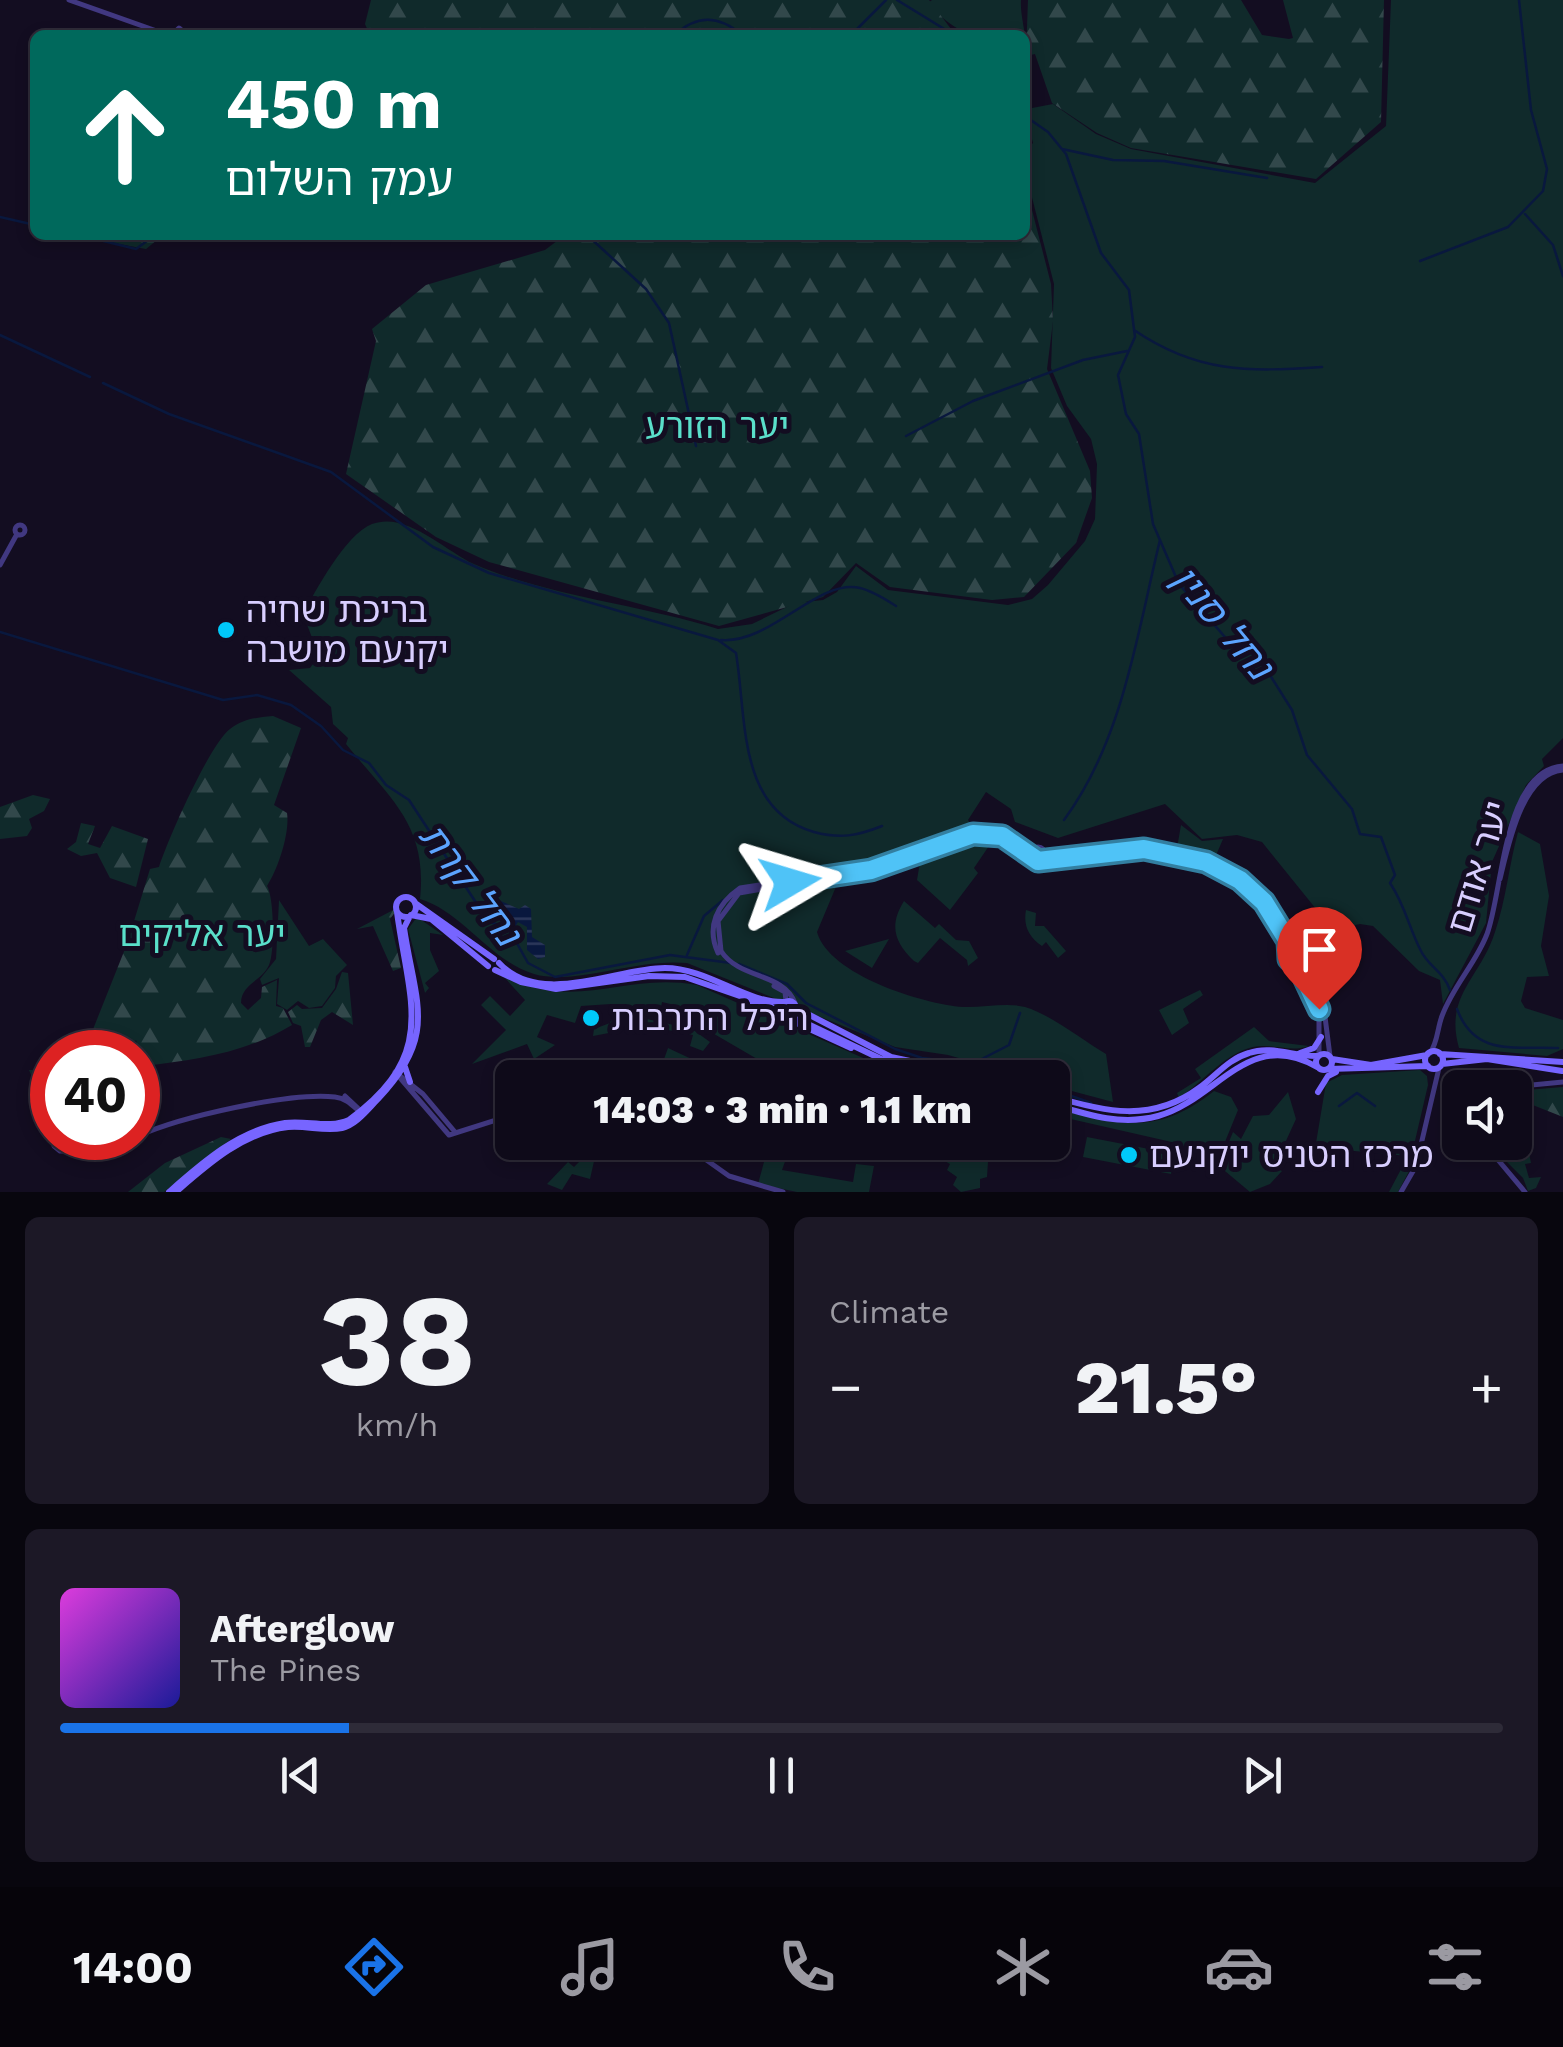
<!DOCTYPE html>
<meta charset="utf-8">
<style>
body{margin:0;font-family:"Work Sans","Noto Sans Hebrew",sans-serif;background:#1c1826;color:#f1f3f6;height:100vh;display:flex;flex-direction:column;font-size:38px;white-space:nowrap}
*{box-sizing:border-box;margin:0}
p{font-size:32px;color:#9b9aa2}
.icon{flex:none;width:55px;height:55px;fill:none;stroke:currentColor;stroke-width:2;stroke-linecap:round;stroke-linejoin:round}
.map{position:relative;height:1192px;overflow:hidden}
.panel{display:flex;flex-direction:column;gap:25px;padding:25px;background:#08060e;flex:1}
.panel>*{flex:none}
.banner{position:absolute;left:30px;top:30px;width:1000px;height:210px;border-radius:15px;box-shadow:0 5px 15px #0003,0 0 0 2px #2e2b38;background:#00695c;color:#fff;overflow:hidden}
.controls{position:absolute;left:1442px;top:1070px;display:grid;gap:20px}
.controls a{display:grid;place-items:center;width:90px;height:90px;border-radius:15px;background:#0e0a19;box-shadow:0 5px 15px #0003,0 0 0 2px #2e2b38;font-size:50px}
.speed{position:absolute;left:30px;top:1030px;display:flex;gap:20px;font-size:50px;font-weight:700;text-align:center}
.speed>*{display:grid;place-content:center;width:130px;height:130px;border-radius:50%;background:#0e0a19;box-shadow:0 5px 15px #0003,0 0 0 2px #2e2b38;line-height:1}
.speed .limit{border:15px solid #d22;background:#fff;color:#111}
.pin{position:absolute;display:grid;place-items:center;width:85px;height:85px;color:#fff;margin:-102px -42px;border-radius:50% 50% 50% 0;rotate:-45deg;box-shadow:0 0 10px #0007}
.pin .icon{rotate:45deg}
.me{position:absolute;width:110px;margin:-55px;rotate:83deg;stroke-linejoin:round;filter:drop-shadow(0 0 8px #0008)}
.turn{display:flex;align-items:center;gap:35px;height:210px;padding:0 30px;font-size:45px}
.turn .icon{width:130px;height:130px;stroke-width:2.5}
.turn b{display:block;font-size:70px;line-height:85px}
.big{font-size:75px;font-weight:800;line-height:1.1}
.panel .widget{flex:1;display:flex;flex-direction:column;justify-content:center;gap:15px;min-width:0;padding:0 35px;border-radius:15px;background:#1c1826}
.panel .dial{align-items:center;gap:0}
.dial b{font-size:130px;line-height:1}
.song{display:flex;align-items:center;gap:30px}
.cover{width:120px;height:120px;border-radius:15px;background:linear-gradient(135deg,hsl(300 70% 55%),hsl(240 70% 35%))}
.played{height:10px;border-radius:5px;background:linear-gradient(90deg,#1a73e8 20%,#2e2b38 20%)}
.keys{display:flex;justify-content:space-around;direction:ltr}
.heat{display:flex;justify-content:space-between;align-items:center;font-size:55px;direction:ltr}
.panel .tiles{flex:1;display:grid;gap:25px;grid-template-columns:1fr 1fr}
.widget:last-child{grid-column:span 2}
.trip{position:absolute;left:495px;top:1060px;width:575px;height:100px;border-radius:15px;background:#0e0a19;box-shadow:0 5px 15px #0003,0 0 0 2px #2e2b38;font-weight:800;line-height:100px;text-align:center}
.menu{display:flex;height:160px;justify-content:space-around;align-items:center;background:#06040a;color:#9b9aa2}
.menu .icon{width:70px;height:70px}
.menu .on{color:#1a73e8}
.menu b{font-size:45px;color:#f1f3f6}
.map>svg:first-child{display:block}
.green{fill:#102a2b}
.forest{fill:url(#forest-firs)}
.water{fill:url(#water-rules)}
.lines{fill:none;stroke-linecap:round;stroke-linejoin:round}
.stream{stroke:#09183e;stroke-width:2.5}
.tertiary{stroke:#413881;stroke-width:5}
.secondary{stroke:#7765ff;stroke-width:6}
.route-casing{stroke:#337fa1;stroke-width:25}
.route{stroke:#4fc3f7;stroke-width:18}
.poi-dot{fill:#00c9f9;stroke:#130d21;stroke-width:4}
.labels{text-anchor:middle;dominant-baseline:central;stroke-width:10;stroke-linejoin:round;paint-order:stroke}
.park-label{font-size:35px;fill:#5adfca;stroke:#130d21}
.poi-label{font-size:35px;fill:#d8ceff;stroke:#130d21;text-anchor:start}
.street-label{font-size:35px;fill:#d8ceff;stroke:#130d21}
.water-label{font-size:38px;font-style:italic;fill:#5ca4ff;stroke:#130d21}
</style>
<div class="map">
<svg width="1563" height="1192" viewBox="0 0 1563 1192">
<defs>
<pattern id="forest-firs" width="22" height="20" patternUnits="userSpaceOnUse" patternTransform="scale(2.5)"><rect width="22" height="20" fill="#102a2b"/><path d="M5 1l3.5 6h-7zM16 11l3.5 6h-7z" fill="#32484b"/></pattern>
<pattern id="water-rules" width="6" height="5" patternUnits="userSpaceOnUse" patternTransform="scale(2.5)"><rect width="6" height="5" fill="#09183e"/><path d="M0 2.5h6" fill="none" stroke="#2c385b"/></pattern>
</defs>
<rect width="100%" height="100%" fill="#130d21"/>
<!-- green -->
<path class="green" d="M 932,0 L 1021,0 C 1020,16 1026,30 1025,46 L 1025,35 C 976,35 962,41 928,3 Z
M 1391,0 L 1563,0 L 1563,738 L 1542,759 L 1544,766 L 1526,785 L 1492,862 L 1486,923 L 1443,1004 L 1440,980 L 1419,971 L 1373,926 L 1360,924 L 1333,930 L 1262,842 L 1237,835 L 1202,839 L 1165,804 L 1058,838 L 1015,822 L 1011,809 L 986,792 L 968,820 L 974,830 L 843,870 L 817,932 C 829,975 923,1004 963,1007 C 982,1008 1007,1002 1025,1007 C 1052,1015 1082,1040 1106,1054 L 1113,1102 L 1053,1086 L 1052,1078 L 1026,1077 L 948,1055 L 895,1047 L 687,963 C 635,958 575,986 534,974 C 490,961 463,912 420,899 C 428,824 389,798 346,744 L 348,738 L 333,724 L 331,707 L 289,670 L 310,668 L 319,656 L 303,614 C 316,590 345,535 372,524 C 406,511 444,550 474,564 C 551,597 638,604 718,629 L 752,624 L 795,603 L 823,600 L 837,592 L 856,566 L 888,590 L 1008,605 L 1032,599 L 1048,585 L 1085,541 L 1095,519 L 1097,464 L 1091,439 L 1067,406 L 1051,368 L 1054,284 L 1025,170 L 1025,151 L 1033,143 L 1025,112 L 1030,109 L 1025,89 L 1032,108 L 1053,104 L 1096,134 L 1131,149 L 1315,183 L 1386,126 Z
M 1181,825 L 1202,841 L 1223,839 L 1214,860 L 1177,848 Z
M 1518,832 L 1540,844 L 1549,896 L 1541,946 L 1549,976 L 1527,977 L 1521,1001 L 1525,1008 L 1563,1020 L 1563,1049 L 1547,1056 L 1459,1048 C 1444,995 1480,979 1495,932 C 1506,900 1509,865 1518,832 Z
M 976,838 L 993,840 L 974,868 L 978,873 L 950,910 L 917,880 L 921,856 Z
M 279,900 L 309,946 L 323,939 L 347,965 L 336,976 L 335,988 L 322,1006 L 309,1008 L 298,1001 L 287,1010 L 277,1004 L 279,978 L 262,985 L 260,979 L 276,959 Z
M 904,901 L 935,928 L 939,924 L 956,940 L 969,941 L 978,958 L 968,966 L 967,960 L 940,938 L 918,963 L 914,961 C 894,942 889,925 904,901 Z
M 1026,910 L 1036,913 L 1035,926 L 1044,926 L 1066,951 L 1058,958 L 1046,942 L 1042,946 C 1029,937 1023,926 1026,910 Z
M 417,917 L 443,935 L 430,933 L 430,950 L 439,971 L 425,983 L 429,988 L 425,993 L 408,929 Z
M 889,939 L 872,968 L 845,951 Z
M 504,977 C 580,1012 623,972 697,985 L 886,1068 L 939,1077 L 788,1077 L 697,1024 L 699,1011 L 662,1002 L 660,1013 L 611,1004 L 581,1006 L 575,1023 L 547,1015 L 537,1037 L 555,1045 L 534,1059 L 527,1044 L 472,1064 L 506,1030 L 481,1005 L 490,996 L 510,1016 L 525,1000 Z
M 1200,990 L 1203,995 L 1183,1009 L 1189,1023 L 1172,1035 L 1159,1010 Z
M 615,1012 L 692,1029 L 710,1042 L 703,1051 L 690,1046 L 693,1035 L 624,1021 L 614,1032 L 593,1036 L 594,1029 L 610,1023 Z
M 1254,1027 L 1269,1041 L 1309,1046 C 1290,1053 1272,1043 1253,1047 C 1225,1053 1202,1083 1179,1098 L 1177,1093 L 1201,1078 L 1195,1069 Z
M 668,1048 L 715,1070 L 711,1077 L 695,1070 L 690,1077 L 659,1073 Z
M 1420,1070 L 1427,1076 L 1428,1085 L 1411,1158 L 1415,1160 L 1398,1192 L 1389,1192 L 1408,1156 L 1322,1148 L 1316,1143 L 1326,1083 L 1342,1075 Z
M 1214,1091 L 1231,1097 L 1238,1110 L 1216,1164 L 1176,1143 L 1053,1115 L 1052,1107 C 1118,1125 1156,1137 1214,1091 Z
M 1288,1092 L 1296,1119 L 1274,1167 L 1282,1171 L 1270,1184 L 1250,1192 L 1219,1166 L 1233,1132 L 1241,1139 L 1253,1116 L 1269,1115 Z
M 1087,1137 L 1175,1154 L 1171,1174 L 1083,1157 Z
M 748,1143 L 774,1143 L 788,1153 L 782,1170 L 853,1182 L 856,1164 L 874,1166 L 869,1192 L 797,1192 L 758,1184 L 764,1162 L 745,1156 Z
M 937,1143 L 989,1147 L 987,1177 L 980,1179 L 980,1188 L 961,1192 L 953,1185 L 957,1177 L 947,1170 L 950,1164 L 931,1153 Z
M 1489,1144 L 1504,1151 L 1529,1153 L 1531,1163 L 1525,1164 L 1529,1178 L 1541,1177 L 1536,1188 L 1528,1191 L 1523,1178 Z
M 586,1155 L 595,1157 L 590,1179 L 572,1174 L 562,1190 L 547,1184 L 568,1162 L 574,1167 Z"/>
<!-- forest -->
<path class="forest" d="M 371,0 L 929,0 L 951,29 L 963,35 L 370,35 L 365,24 Z
M 1028,0 L 1241,0 L 1262,35 L 1289,39 L 1293,38 L 1283,0 L 1384,0 L 1381,122 L 1316,179 L 1131,148 L 1097,133 L 1052,103 L 1035,54 L 1026,56 Z
M 1025,183 L 1051,284 L 1053,321 L 1047,369 L 1090,471 L 1092,498 L 1076,543 L 1024,597 L 992,600 L 890,587 L 856,563 L 823,597 L 719,626 L 489,562 L 436,537 L 346,474 L 376,341 L 372,329 L 426,285 L 545,250 L 565,235 L 1025,235 Z
M 71,235 L 163,235 L 146,249 Z
M 273,716 L 301,728 L 274,805 L 287,813 C 290,833 278,869 267,886 C 274,897 275,951 269,965 C 262,981 241,984 241,1003 L 248,1010 L 261,998 L 262,987 L 277,980 L 276,1006 L 283,1008 L 292,1025 C 246,1053 195,1060 144,1066 L 136,1040 L 128,1052 L 84,1052 L 127,944 L 150,869 L 159,867 C 167,842 209,745 230,729 C 245,718 256,718 273,716 Z
M 33,795 L 50,799 L 44,811 L 29,819 L 32,828 L 27,836 L 0,839 L 0,807 Z
M 81,823 L 95,826 L 88,844 L 100,848 L 112,826 L 148,839 L 136,887 L 110,878 L 97,853 L 81,856 L 67,849 L 76,842 Z
M 399,907 L 390,919 L 401,968 L 393,971 L 373,926 L 357,929 Z
M 342,972 L 348,973 L 353,1025 L 332,1012 L 321,1020 L 310,1047 L 305,1047 L 301,1026 L 293,1023 L 288,1012 L 297,1005 L 302,1009 L 322,1008 L 336,989 Z
M 29,1070 L 40,1070 L 43,1085 L 52,1085 L 50,1129 L 34,1107 L 42,1100 Z
M 1563,1087 L 1563,1117 L 1515,1098 L 1515,1091 Z
M 221,1137 L 231,1139 L 164,1192 L 128,1192 L 165,1163 Z"/>
<!-- water -->
<path class="water" d="M 494,898 L 519,909 L 525,905 L 531,909 L 532,937 L 545,945 L 545,957 L 538,959 L 527,950 L 527,927 L 518,922 L 515,927 L 491,912 L 489,900 Z"/>
<g class="lines">
<!-- stream -->
<path class="stream" d="M 897,0 L 954,35
M 675,35 C 697,14 720,16 742,35
M 851,35 L 886,0
M 1025,116 L 1048,132 L 1066,154 L 1101,253 L 1129,290 L 1135,337 L 1118,375 L 1126,414 L 1139,434 L 1153,524 L 1179,584 L 1237,651 L 1248,650 L 1263,664 L 1292,710 L 1307,755 L 1352,809 L 1360,834 L 1381,837 L 1395,875 L 1390,883 C 1405,905 1409,928 1421,951 C 1428,966 1444,972 1450,990
M 1062,149 L 1113,160 L 1164,161 L 1267,178
M 1525,214 L 1553,245 L 1563,276
M 0,217 L 35,225
M 79,235 L 136,249 L 155,235
M 587,235 L 646,289 L 669,323 L 696,446
M 1420,261 L 1508,227 L 1543,191 L 1547,169 L 1531,110 L 1519,0
M 1134,330 C 1197,373 1248,372 1322,367
M 0,335 L 90,377
M 103,383 L 169,414 L 331,472 L 433,547 L 489,573 L 718,640 L 736,653 C 747,719 737,810 814,832 C 840,839 857,836 882,826
M 906,436 L 973,401 L 1083,360 L 1127,351
M 0,632 L 223,700 L 257,695 L 291,705 L 321,726 L 343,750 L 369,763 L 386,785 L 409,800 L 488,921 L 509,929 L 528,963 L 555,977 L 670,955 L 731,963
M 721,640 C 771,644 818,578 860,588 C 873,591 885,599 896,606
M 1064,820 C 1123,740 1137,634 1160,540
M 687,955 L 704,916 L 723,900
M 739,964 L 787,984 L 806,1003 L 895,1049 L 922,1058 L 1002,1067 L 1017,1078
M 1457,1009 C 1475,1057 1514,1046 1558,1048
M 974,1063 L 1009,1045 L 1020,1013
M 1052,1089 L 1091,1103
M 1339,1106 L 1357,1093 L 1375,1106"/>
<!-- tertiary -->
<path class="tertiary" d="M 69,0 L 168,35
M 172,35 L 179,28 L 187,35
M15 530a5 5 0 1 1 10 0a5 5 0 1 1-10 0Z
M 0,565 L 17,534
M1031 854a7 7 0 1 1 14 0a7 7 0 1 1-14 0Z
M 1043,860 L 1144,849 L 1206,862 L 1240,880 L 1262,900 L 1290,951
M 1500,879 C 1508,846 1522,773 1563,770
M1288 956a9 9 0 1 1 18 0a9 9 0 1 1-18 0Z
M 718,953 C 706,927 717,904 740,888 L 863,869 L 913,853
M 1304,961 L 1324,1009 L 1330,1056
M 1295,964 L 1319,1009 L 1319,1055
M 774,986 L 785,992 L 786,1001
M 795,1003 C 783,972 740,980 721,951 L 718,921 L 739,893 L 871,870 L 973,834 L 1002,836 L 1031,856
M 1430,1053 C 1438,1042 1437,1029 1442,1016 C 1453,986 1476,963 1487,934 C 1503,892 1503,770 1563,766
M 1499,1088 L 1563,1082
M 345,1096 L 362,1112
M 455,1132 L 423,1094 L 395,1072 L 449,1135 L 512,1115
M 138,1136 C 180,1117 289,1092 335,1097 C 346,1098 353,1106 361,1113
M 80,1139 L 86,1145 L 83,1151 L 60,1151 L 54,1146 L 55,1140 Z
M 681,1142 L 729,1176 L 783,1192
M 1483,1142 L 1525,1192
M 87,1143 L 110,1145
M 87,1150 L 106,1149 L 134,1138
M 1401,1192 L 1416,1166 L 1439,1068"/>
<!-- secondary -->
<path class="secondary" d="M396 907a10 10 0 1 1 20 0a10 10 0 1 1-20 0Z
M 415,903 L 494,959
M 411,915 L 431,919 L 488,966
M 499,963 C 540,1008 616,968 665,968 C 708,968 747,1004 785,1002
M 495,970 L 521,982 L 556,989 L 649,976 L 685,977 L 783,1011
M782 1008a7 7 0 1 1 14 0a7 7 0 1 1-14 0Z
M 753,1003 L 851,1048
M 796,1008 L 891,1057 L 990,1078
M 789,1015 L 881,1059 L 965,1078
M1425 1060a9 9 0 1 1 18 0a9 9 0 1 1-18 0Z
M 1300,1053 L 1314,1048 L 1321,1037
M1316 1062a8 8 0 1 1 16 0a8 8 0 1 1-16 0Z
M 1440,1054 L 1563,1062
M 1332,1059 L 1371,1065 L 1427,1055
M 1442,1064 L 1487,1059 L 1562,1071
M 405,1067 L 410,1082
M 1329,1069 L 1428,1066
M 1318,1092 L 1328,1076 L 1336,1072
M 1052,1096 C 1104,1112 1152,1123 1199,1088 C 1216,1076 1228,1059 1249,1053 C 1272,1045 1295,1057 1318,1056
M 1052,1104 C 1088,1115 1121,1126 1158,1116 C 1217,1100 1248,1027 1317,1067
M 169,1192 C 203,1162 239,1130 285,1123 C 307,1120 329,1129 349,1120 C 439,1054 409,1003 397,912
M 176,1192 C 208,1164 244,1132 288,1127 C 306,1125 325,1132 342,1128 C 357,1124 367,1110 378,1099 C 439,1035 415,1003 404,928 L 410,916"/>
</g>
<g class="lines">
<defs>
<path id="route" d="M 790,882 L 871,870 L 973,834 L 1002,836 L 1038,861 L 1144,849 L 1206,862 L 1240,880 L 1264,902 L 1288,941 L 1289,959 L 1300,969 L 1319,1009"/>
</defs>
<!-- route casing -->
<use href="#route" class="route-casing"/>
<!-- route -->
<use href="#route" class="route"/>
</g>
<!-- markers -->
<g class="poi-dot">
<circle cx="226" cy="630" r="10"/>
<circle cx="591" cy="1018" r="10"/>
<circle cx="1129" cy="1155" r="10"/>
</g>
<g class="labels">
<!-- park labels -->
<g class="park-label">
<text x="717" y="426">יער הזורע</text>
<text x="202" y="934">יער אליקים</text>
</g>
<!-- poi labels -->
<g class="poi-label">
<text x="246" y="610">בריכת שחיה<tspan x="246" dy="40">יקנעם מושבה</tspan></text>
<text x="611" y="1018">היכל התרבות</text>
<text x="1149" y="1155">מרכז הטניס יוקנעם</text>
</g>
<!-- street labels -->
<g class="street-label">
<text transform="translate(1478 867) rotate(-73)">יער אודם</text>
</g>
<!-- water labels -->
<g class="water-label">
<text transform="translate(1222 622) rotate(50)">נחל סנין</text>
<text transform="translate(470 884) rotate(53)">נחל קרת</text>
</g>
</g>
</svg>
<div class="controls">
<a><svg class="icon" aria-label="sound" viewBox="0 0 24 24"><path d="M4 9h4l5-4v14l-5-4H4zM17 9q2 3 0 6"/></svg></a>
</div>
<div class="speed"><div class="limit">40</div></div>
<div class="pin" style="left:1319px;top:1009px;background:#d93025"><svg class="icon" aria-label="arrive" viewBox="0 0 24 24"><path d="M6 21V4h12l-3 4 3 4H6"/></svg></div>
<svg class="me" style="left:790px;top:882px" viewBox="-20 -20 40 40"><path d="M0-17L14 15 0 8-14 15z" fill="#4fc3f7" stroke="#fff" stroke-width="4"/></svg>
<div class="trip">14:03 · 3 min · 1.1 km</div>
<div class="banner">
<div class="turn"><svg class="icon" aria-label="ahead" viewBox="0 0 24 24"><path d="M12 20V5M6 11l6-6 6 6"/></svg><div><b>450 m</b>עמק השלום</div></div>
</div>
</div>
<section class="panel">
<div class="tiles">
<div class="widget dial"><b>38</b><p>km/h</p></div>
<div class="widget"><p>Climate</p>
<div class="heat"><a>−</a><b class="big">21.5°</b><a>+</a></div>
</div>
<div class="widget">
<div class="song"><i class="cover"></i><div><b>Afterglow</b><p>The Pines</p></div></div>
<div class="played"></div>
<div class="keys"><svg class="icon" aria-label="previous" viewBox="0 0 24 24"><path d="M18 5L8 12l10 7zM5 5v14"/></svg><svg class="icon" aria-label="pause" viewBox="0 0 24 24"><path d="M8 5v14M16 5v14"/></svg><svg class="icon" aria-label="next" viewBox="0 0 24 24"><path d="M6 5l10 7-10 7zM19 5v14"/></svg></div>
</div>
</div>
</section>
<nav class="menu">
<b>14:00</b>
<svg class="icon on" aria-label="directions" viewBox="0 0 24 24"><path d="M12 3l9 9-9 9-9-9zM9 14v-3h6M13 9l2 2-2 2"/></svg>
<svg class="icon" aria-label="music" viewBox="0 0 24 24"><path d="M9 18V5l10-2v13"/><circle cx="6" cy="18" r="3"/><circle cx="16" cy="16" r="3"/></svg>
<svg class="icon" aria-label="phone" viewBox="0 0 24 24"><path d="M5 4h4l2 5-3 2q2 4 5 5l2-3 5 2v4C11 20 4 13 5 4z"/></svg>
<svg class="icon" aria-label="climate" viewBox="0 0 24 24"><path d="M12 3v18M4 7l16 10M4 17L20 7"/></svg>
<svg class="icon" aria-label="car" viewBox="0 0 24 24"><path d="M5 17H2v-5l4-1 3-4h7l3 4 3 1v5h-3M9 17h6M6 11h13"/><circle cx="7" cy="17" r="2"/><circle cx="17" cy="17" r="2"/></svg>
<svg class="icon" aria-label="filters" viewBox="0 0 24 24"><path d="M4 7h16M4 17h16"/><circle cx="9" cy="7" r="2"/><circle cx="15" cy="17" r="2"/></svg>
</nav>
